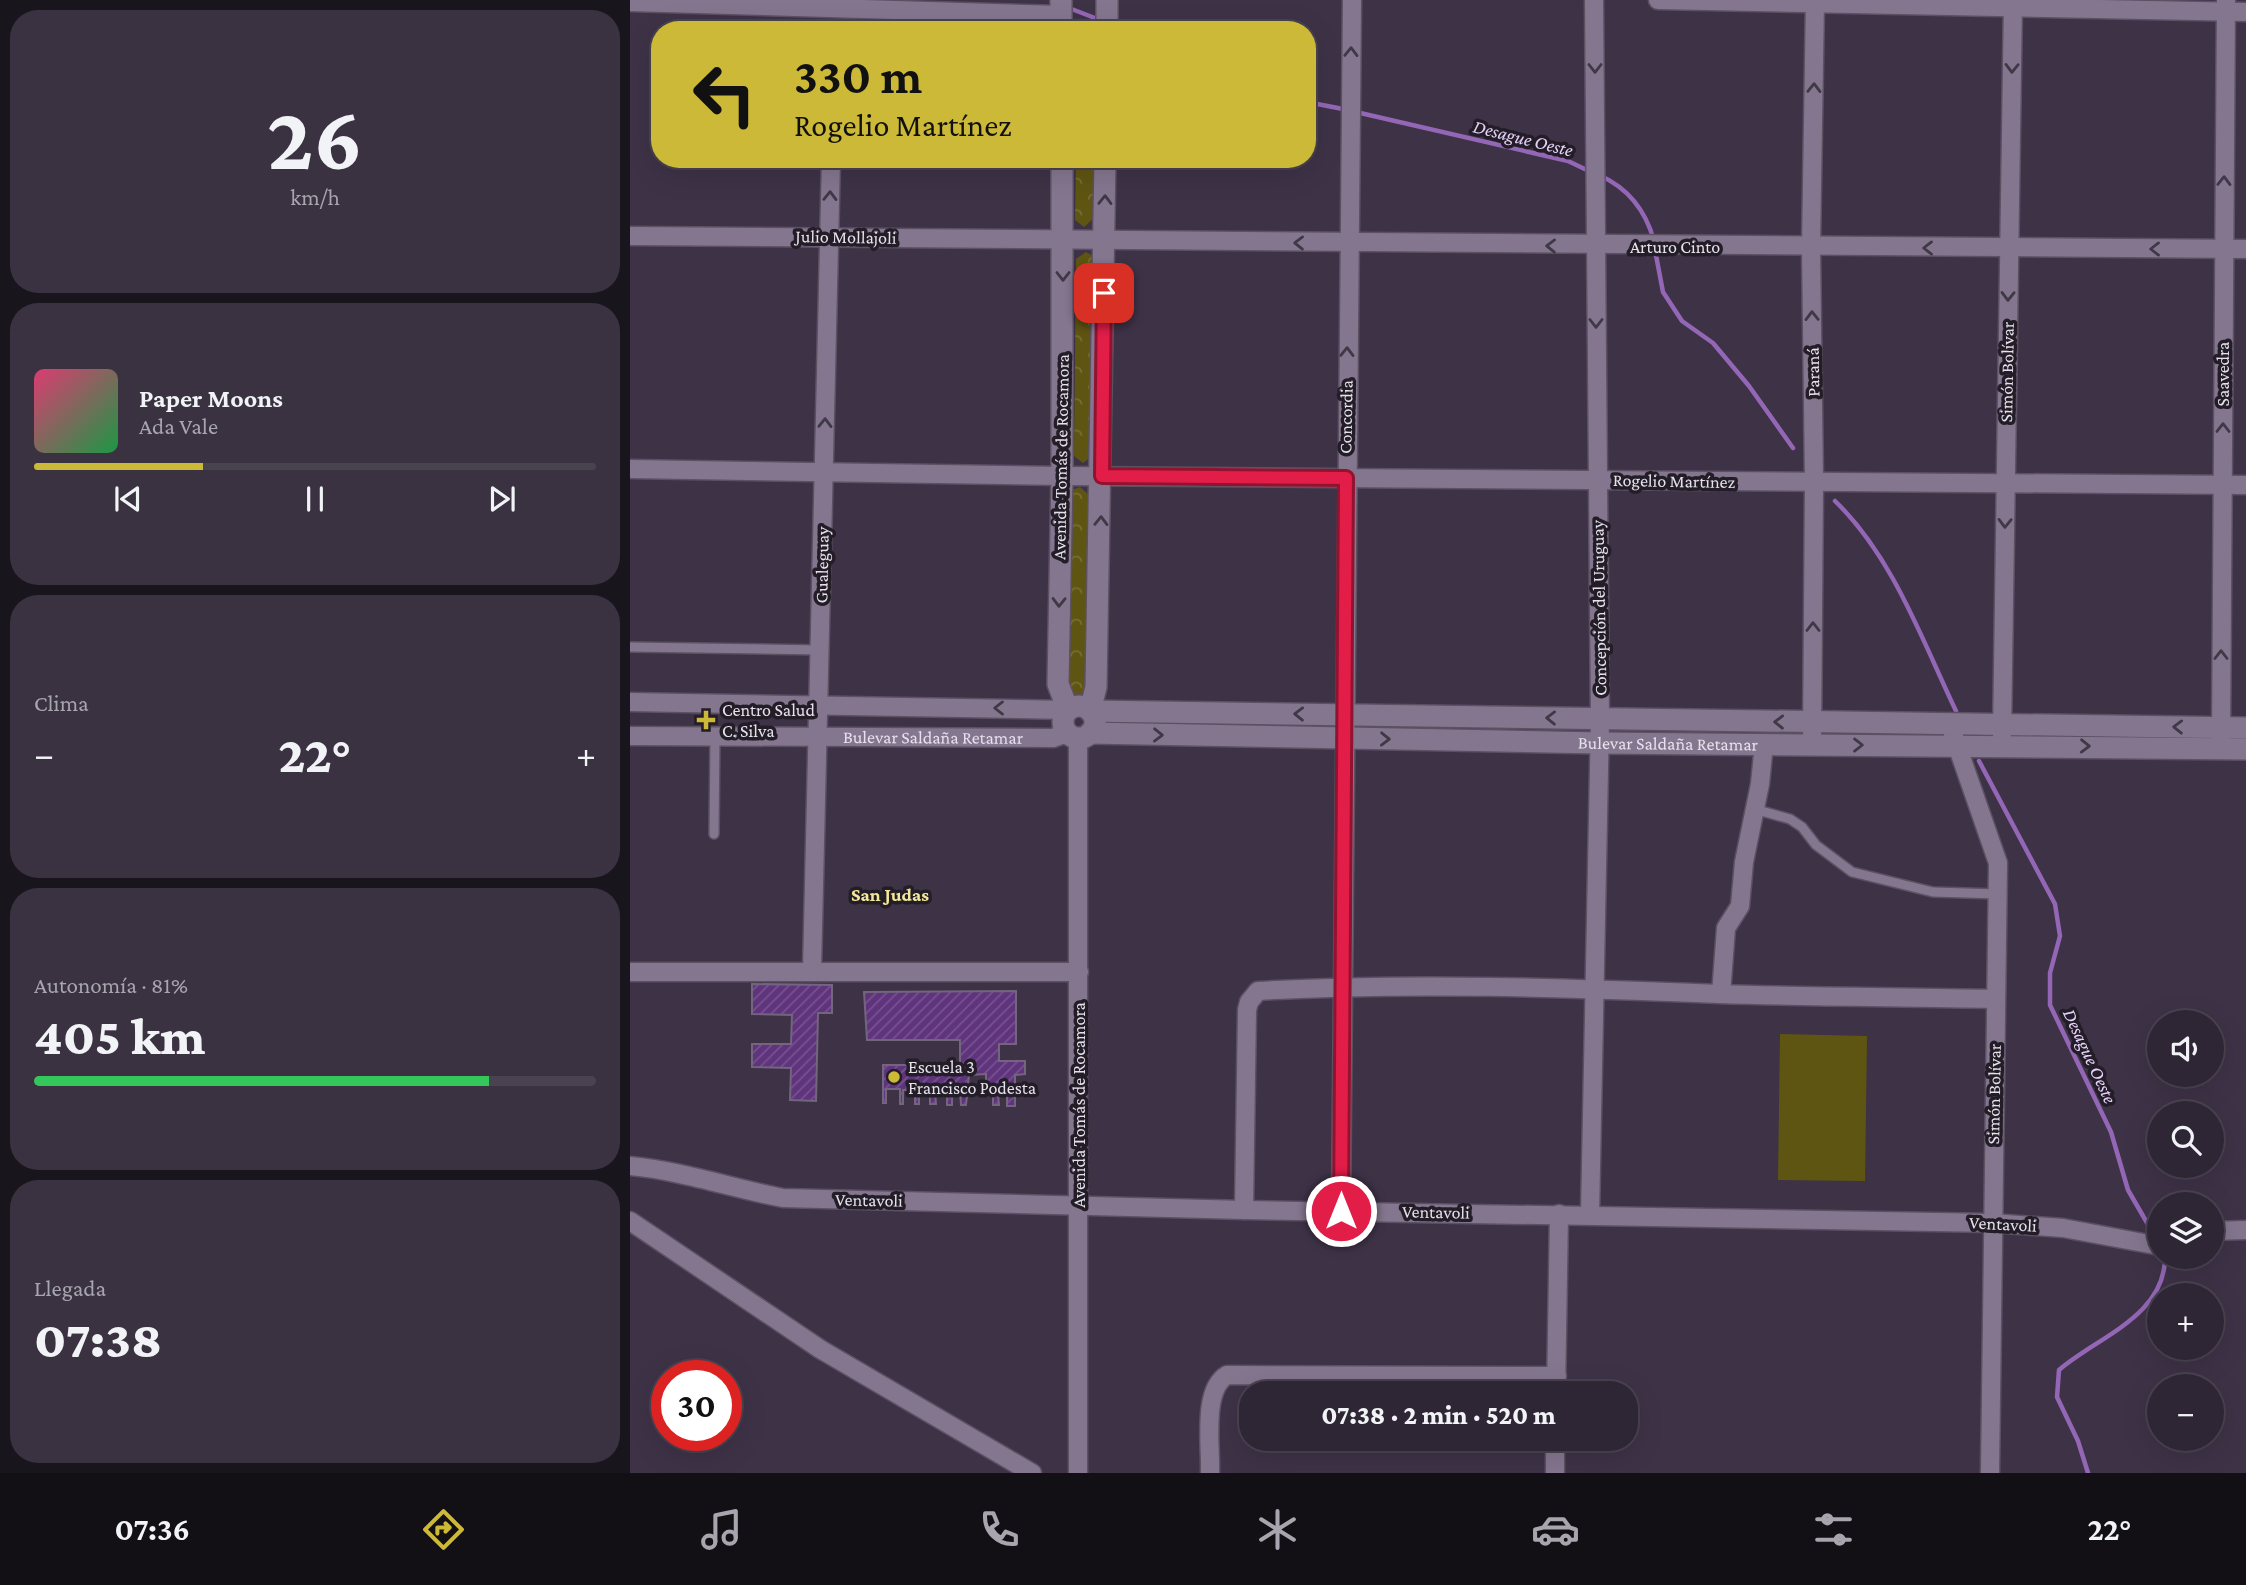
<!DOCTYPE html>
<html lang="es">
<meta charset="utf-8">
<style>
body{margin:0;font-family:"Crimson Pro",serif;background:#3a3241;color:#f1f3f6;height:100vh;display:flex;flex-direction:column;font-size:26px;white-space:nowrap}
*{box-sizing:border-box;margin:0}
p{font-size:23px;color:#a7a5ad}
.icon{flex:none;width:38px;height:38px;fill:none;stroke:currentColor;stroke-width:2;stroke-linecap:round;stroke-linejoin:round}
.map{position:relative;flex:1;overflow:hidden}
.details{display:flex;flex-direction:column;gap:10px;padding:10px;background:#19151d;width:630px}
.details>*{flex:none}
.top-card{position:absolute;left:21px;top:21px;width:665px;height:147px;border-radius:28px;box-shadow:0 7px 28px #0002,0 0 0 2px #494350;background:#ccb938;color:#111;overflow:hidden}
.tools{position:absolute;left:1517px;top:1010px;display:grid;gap:14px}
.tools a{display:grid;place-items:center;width:77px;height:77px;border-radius:50%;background:#2e2635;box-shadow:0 7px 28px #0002,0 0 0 2px #494350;font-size:35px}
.speed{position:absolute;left:21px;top:1360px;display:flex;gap:14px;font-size:35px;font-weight:700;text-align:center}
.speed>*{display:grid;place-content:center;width:91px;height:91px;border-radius:50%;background:#2e2635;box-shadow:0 7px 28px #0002,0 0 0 2px #494350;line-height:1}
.speed .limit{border:10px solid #d22;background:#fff;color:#111}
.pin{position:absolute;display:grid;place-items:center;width:60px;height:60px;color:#fff;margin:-30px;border-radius:14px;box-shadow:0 4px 10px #0006}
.me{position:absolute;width:77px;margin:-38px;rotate:0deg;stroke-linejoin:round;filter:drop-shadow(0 0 5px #0008)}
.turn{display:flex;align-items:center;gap:24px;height:147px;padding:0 28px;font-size:32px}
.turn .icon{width:91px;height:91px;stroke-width:2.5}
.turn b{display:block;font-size:49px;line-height:60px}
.big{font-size:52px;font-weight:800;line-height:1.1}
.details .widget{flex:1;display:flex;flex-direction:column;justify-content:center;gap:10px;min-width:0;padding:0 24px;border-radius:28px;background:#3a3241}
.details .dial{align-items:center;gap:0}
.dial b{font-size:91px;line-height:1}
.song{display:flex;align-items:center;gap:21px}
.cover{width:84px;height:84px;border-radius:10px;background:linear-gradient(135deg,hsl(340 70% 55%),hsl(140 70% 35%))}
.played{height:7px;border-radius:4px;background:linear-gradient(90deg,#ccb938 30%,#494350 30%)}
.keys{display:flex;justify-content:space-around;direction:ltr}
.heat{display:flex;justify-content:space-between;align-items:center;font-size:38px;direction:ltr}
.charge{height:10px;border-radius:5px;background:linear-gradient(90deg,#34c759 81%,#494350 0)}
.trip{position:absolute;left:609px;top:1381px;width:399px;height:70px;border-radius:28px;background:#2e2635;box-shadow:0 7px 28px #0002,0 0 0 2px #494350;font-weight:800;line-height:70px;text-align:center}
.menu{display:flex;height:112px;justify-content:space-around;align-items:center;background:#120f15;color:#a7a5ad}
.menu .icon{width:49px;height:49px}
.menu .active{color:#ccb938}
.menu b{font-size:32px;color:#f1f3f6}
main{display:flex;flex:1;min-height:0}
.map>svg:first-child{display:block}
.forest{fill:url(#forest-crowns)}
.pitch{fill:#5f5512}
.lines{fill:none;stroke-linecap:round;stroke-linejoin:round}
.stream{stroke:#9367b5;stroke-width:4.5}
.building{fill:url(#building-hatch);stroke:#72657d;stroke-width:2}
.service-casing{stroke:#5b5163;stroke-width:12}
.minor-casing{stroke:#5b5163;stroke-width:21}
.tertiary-casing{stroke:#5b5163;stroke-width:24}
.service{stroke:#84768f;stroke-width:9}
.minor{stroke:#84768f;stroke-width:18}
.tertiary{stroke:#84768f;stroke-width:21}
.oneway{stroke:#3f3846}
.route-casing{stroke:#92132f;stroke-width:18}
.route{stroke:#e11d48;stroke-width:12}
.poi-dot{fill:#ccb938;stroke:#221d26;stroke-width:2.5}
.labels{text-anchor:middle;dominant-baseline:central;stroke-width:7;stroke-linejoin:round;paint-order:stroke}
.street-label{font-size:18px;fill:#e7e0ed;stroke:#221d26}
.poi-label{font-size:18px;fill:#e7e0ed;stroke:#221d26;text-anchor:start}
.water-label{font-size:19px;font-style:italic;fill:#e7d1fb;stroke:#221d26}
.neighbourhood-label{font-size:19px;font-weight:bold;fill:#f3e798;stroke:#221d26}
</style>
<main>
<section class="details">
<div class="widget dial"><b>26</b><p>km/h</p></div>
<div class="widget">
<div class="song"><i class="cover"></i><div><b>Paper Moons</b><p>Ada Vale</p></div></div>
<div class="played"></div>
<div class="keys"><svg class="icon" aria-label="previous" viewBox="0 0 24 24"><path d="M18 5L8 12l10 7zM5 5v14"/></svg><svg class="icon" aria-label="pause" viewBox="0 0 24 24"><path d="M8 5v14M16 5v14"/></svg><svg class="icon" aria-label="next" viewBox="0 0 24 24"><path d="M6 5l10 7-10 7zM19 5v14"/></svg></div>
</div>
<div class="widget"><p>Clima</p>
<div class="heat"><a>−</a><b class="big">22°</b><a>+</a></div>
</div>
<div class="widget"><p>Autonomía · 81%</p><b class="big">405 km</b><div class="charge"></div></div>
<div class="widget"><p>Llegada</p><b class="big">07:38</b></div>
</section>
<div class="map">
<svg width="1616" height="1473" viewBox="0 0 1616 1473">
<defs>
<pattern id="forest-crowns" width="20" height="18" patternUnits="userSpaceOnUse" patternTransform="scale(1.75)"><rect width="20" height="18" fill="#5f5512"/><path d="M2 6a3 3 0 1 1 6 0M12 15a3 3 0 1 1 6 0" fill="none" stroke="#766d35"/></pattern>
<pattern id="building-hatch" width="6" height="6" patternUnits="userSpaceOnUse" patternTransform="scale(1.75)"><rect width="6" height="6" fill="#5f347d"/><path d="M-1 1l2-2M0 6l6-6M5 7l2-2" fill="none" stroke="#765190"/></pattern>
</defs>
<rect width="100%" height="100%" fill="#3e3247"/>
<!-- forest -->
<path class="forest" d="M 446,159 L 465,159 L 464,218 L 454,227 L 445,220 Z
M 456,252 L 463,256 L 462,456 L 453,463 L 444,456 L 446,259 Z
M 450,487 L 459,495 L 457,691 L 447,698 L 438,691 L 442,490 Z"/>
<!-- pitch -->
<path class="pitch" d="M 1150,1034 L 1237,1036 L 1235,1181 L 1148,1180 Z"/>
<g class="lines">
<!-- stream -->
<path class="stream" d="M 439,8 L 470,20
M 677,102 L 718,110
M 726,112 L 938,161 L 961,172
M 969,175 C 998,188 1016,211 1024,241
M 1025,250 L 1033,292 L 1052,321 L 1083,343 L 1119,386 L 1163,448
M 1205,501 C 1263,557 1292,640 1326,711
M 1349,761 L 1425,904 L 1430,936 L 1420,973 L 1420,1005 L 1481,1132 L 1498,1190 L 1527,1240
M 1458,1473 L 1448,1441 L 1427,1397 L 1429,1370 C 1467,1337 1536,1316 1535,1256"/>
</g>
<!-- building -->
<path class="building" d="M 122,984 L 202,985 L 202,1013 L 188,1013 L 186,1101 L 160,1100 L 161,1068 L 122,1067 L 122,1044 L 161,1044 L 162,1015 L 122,1014 Z
M 386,991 L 386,1044 L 369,1044 L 369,1061 L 395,1061 L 395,1074 L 385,1075 L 385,1106 L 377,1106 L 377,1093 L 368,1093 L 369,1105 L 363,1105 L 363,1092 L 356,1092 L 356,1074 L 339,1075 L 336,1105 L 331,1105 L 330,1091 L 322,1091 L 322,1105 L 317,1105 L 317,1091 L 305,1091 L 306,1104 L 300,1104 L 300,1090 L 289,1090 L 289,1104 L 285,1104 L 285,1090 L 273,1090 L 273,1104 L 270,1104 L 270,1089 L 256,1089 L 256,1103 L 253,1103 L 253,1065 L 330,1065 L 330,1040 L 237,1040 L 234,992 Z"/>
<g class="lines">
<defs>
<path id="service" d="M 0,647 L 190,650
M 1124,809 L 1160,819 L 1172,827 L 1186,845 L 1222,872 L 1303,892 L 1368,894
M 84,834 L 85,736"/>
<g id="minor">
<path d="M 1028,0 L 1616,12"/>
<path d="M 0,2 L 431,15"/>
<path d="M 0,236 L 1616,249"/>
<path d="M 0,469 L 432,476 L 1616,485"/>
<path d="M 0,702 L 438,710"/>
<path d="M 1323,734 L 1368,863 L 1360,1473"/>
<path d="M 1372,735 L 1383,0"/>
<path id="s1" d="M 0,736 L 423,738 L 437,733"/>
<path d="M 448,738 L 448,1473"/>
<path d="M 1591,741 L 1596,0"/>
<path d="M 1182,744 L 1184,482 L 1181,247 L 1185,0"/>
<path d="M 182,970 L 201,159"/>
<path d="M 0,972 L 449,972"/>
<path d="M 1091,994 L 1096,928 L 1110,906 L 1114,862 L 1130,784 L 1134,744"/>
<path d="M 0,1166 C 53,1171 101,1188 153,1198 L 614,1210 L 1362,1223 L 1433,1228 L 1530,1246"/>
<path d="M 614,1210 L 617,1010 L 619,1002 L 628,991 C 782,982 936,988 1089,994 C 1181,997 1273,997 1365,999"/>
<path d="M 711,1211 L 722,0"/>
<path d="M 960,1215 L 970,719 L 964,0"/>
<path d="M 0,1221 L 190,1349 L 402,1473"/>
<path d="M 1582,1231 L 1616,1230"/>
<path d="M 926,1393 L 929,1214"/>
<path d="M 580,1473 C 581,1445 572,1390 597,1375 L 927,1376"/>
<path d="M 925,1473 L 925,1438"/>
</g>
<g id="tertiary">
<path d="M 431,30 L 431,0"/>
<path d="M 477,30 L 477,0"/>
<path d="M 432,159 L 432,476 L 428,684 L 438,710"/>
<path d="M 475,159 L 466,687 L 460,711 L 1616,728"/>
<circle cx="449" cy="722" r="16"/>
<path id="s2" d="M 460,733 L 969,743 L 1616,749"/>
</g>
</defs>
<!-- service casing -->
<use href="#service" class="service-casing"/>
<!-- minor casing -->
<use href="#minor" class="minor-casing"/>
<!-- tertiary casing -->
<use href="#tertiary" class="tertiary-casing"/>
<!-- service -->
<use href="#service" class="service"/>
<!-- minor -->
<use href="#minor" class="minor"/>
<!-- tertiary -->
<use href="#tertiary" class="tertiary"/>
</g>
<!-- one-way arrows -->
<defs><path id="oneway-chevron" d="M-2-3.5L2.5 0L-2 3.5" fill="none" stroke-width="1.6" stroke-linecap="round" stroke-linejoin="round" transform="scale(1.75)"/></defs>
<g class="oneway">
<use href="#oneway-chevron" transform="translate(721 52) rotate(-89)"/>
<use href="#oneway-chevron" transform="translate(965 68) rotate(90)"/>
<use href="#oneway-chevron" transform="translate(1382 68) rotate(91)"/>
<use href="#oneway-chevron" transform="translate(1184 88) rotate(-89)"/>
<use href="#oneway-chevron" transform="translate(1594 181) rotate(-89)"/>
<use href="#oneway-chevron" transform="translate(200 196) rotate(-89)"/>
<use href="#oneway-chevron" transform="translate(475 200) rotate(-89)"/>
<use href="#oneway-chevron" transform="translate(669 243) rotate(-179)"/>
<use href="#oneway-chevron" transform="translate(921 246) rotate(-179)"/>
<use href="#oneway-chevron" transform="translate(1298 248) rotate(-180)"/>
<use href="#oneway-chevron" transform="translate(1525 249) rotate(-180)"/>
<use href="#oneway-chevron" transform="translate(433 276) rotate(90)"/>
<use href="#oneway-chevron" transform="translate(1378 296) rotate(91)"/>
<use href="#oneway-chevron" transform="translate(1182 316) rotate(-91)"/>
<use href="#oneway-chevron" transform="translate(966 323) rotate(90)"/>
<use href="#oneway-chevron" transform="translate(717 352) rotate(-89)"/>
<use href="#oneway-chevron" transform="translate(195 423) rotate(-89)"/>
<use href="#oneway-chevron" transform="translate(1593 428) rotate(-90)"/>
<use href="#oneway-chevron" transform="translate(471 521) rotate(-89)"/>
<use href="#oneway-chevron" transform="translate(1375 523) rotate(91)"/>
<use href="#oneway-chevron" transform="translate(429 602) rotate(91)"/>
<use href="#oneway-chevron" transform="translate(1183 627) rotate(-90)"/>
<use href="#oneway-chevron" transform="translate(1591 655) rotate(-90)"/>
<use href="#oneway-chevron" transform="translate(369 708) rotate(-180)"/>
<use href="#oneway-chevron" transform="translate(669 714) rotate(-179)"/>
<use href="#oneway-chevron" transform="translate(921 718) rotate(-179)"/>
<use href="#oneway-chevron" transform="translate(1149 722) rotate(-179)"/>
<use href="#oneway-chevron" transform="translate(1548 727) rotate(-179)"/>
<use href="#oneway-chevron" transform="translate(528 735) rotate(1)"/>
<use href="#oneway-chevron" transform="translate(755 739) rotate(1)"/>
<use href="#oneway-chevron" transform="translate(1228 745)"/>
<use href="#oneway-chevron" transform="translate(1455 746) rotate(1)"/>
</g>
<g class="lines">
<defs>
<path id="route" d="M 474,293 L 472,476 L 716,478 L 711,1211"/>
</defs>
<!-- route casing -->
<use href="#route" class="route-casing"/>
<!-- route -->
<use href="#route" class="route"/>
</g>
<!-- markers -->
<g class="poi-dot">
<path d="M72.5 709.5h7v7h7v7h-7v7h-7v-7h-7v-7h7z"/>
<circle cx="264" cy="1077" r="7"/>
</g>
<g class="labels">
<!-- street labels -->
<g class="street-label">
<text transform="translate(216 237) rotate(1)">Julio Mollajoli</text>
<text x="1045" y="247">Arturo Cinto</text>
<text transform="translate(1183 372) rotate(-91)">Paraná</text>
<text transform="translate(1377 372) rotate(-89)">Simón Bolívar</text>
<text transform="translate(1593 374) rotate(-90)">Saavedra</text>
<text transform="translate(716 417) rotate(-89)">Concordia</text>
<text transform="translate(431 457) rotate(-89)">Avenida Tomás de Rocamora</text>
<text transform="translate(1044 481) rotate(1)">Rogelio Martínez</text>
<text transform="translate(192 565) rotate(-89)">Gualeguay</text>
<text transform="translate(969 608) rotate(-91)">Concepción del Uruguay</text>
<text stroke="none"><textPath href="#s1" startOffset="303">Bulevar Saldaña Retamar</textPath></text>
<text stroke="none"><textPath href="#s2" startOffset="578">Bulevar Saldaña Retamar</textPath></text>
<text transform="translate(1364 1094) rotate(-89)">Simón Bolívar</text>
<text transform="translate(449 1105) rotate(-90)">Avenida Tomás de Rocamora</text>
<text transform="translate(239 1200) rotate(1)">Ventavoli</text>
<text transform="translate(806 1212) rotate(1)">Ventavoli</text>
<text transform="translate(1373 1224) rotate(3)">Ventavoli</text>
</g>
<!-- poi labels -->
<g class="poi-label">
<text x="92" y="710">Centro Salud<tspan x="92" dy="21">C. Silva</tspan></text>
<text x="278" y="1067">Escuela 3<tspan x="278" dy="21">Francisco Podesta</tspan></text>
</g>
<!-- water labels -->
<g class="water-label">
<text transform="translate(893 138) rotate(14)">Desague Oeste</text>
<text transform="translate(1460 1056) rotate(65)">Desague Oeste</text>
</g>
<!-- neighbourhood labels -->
<g class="neighbourhood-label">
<text x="260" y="894">San Judas</text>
</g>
</g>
</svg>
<div class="tools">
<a><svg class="icon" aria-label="sound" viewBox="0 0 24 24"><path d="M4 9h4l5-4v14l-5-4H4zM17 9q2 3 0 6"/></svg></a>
<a><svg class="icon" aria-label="search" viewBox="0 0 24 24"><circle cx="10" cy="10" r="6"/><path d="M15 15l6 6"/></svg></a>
<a><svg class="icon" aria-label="layers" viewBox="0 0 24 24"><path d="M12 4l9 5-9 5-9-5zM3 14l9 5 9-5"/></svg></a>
<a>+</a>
<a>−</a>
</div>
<div class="speed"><div class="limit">30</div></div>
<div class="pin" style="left:474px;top:293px;background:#d93025"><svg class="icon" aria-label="arrive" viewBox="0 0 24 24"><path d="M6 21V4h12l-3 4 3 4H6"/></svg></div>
<svg class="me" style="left:711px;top:1211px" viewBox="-20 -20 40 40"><circle r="17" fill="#e11d48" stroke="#fff" stroke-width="3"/><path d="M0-11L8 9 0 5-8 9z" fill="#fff"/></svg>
<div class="trip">07:38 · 2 min · 520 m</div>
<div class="top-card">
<div class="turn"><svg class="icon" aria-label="left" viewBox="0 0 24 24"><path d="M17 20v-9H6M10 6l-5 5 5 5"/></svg><div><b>330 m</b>Rogelio Martínez</div></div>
</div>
</div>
</main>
<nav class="menu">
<b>07:36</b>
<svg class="icon active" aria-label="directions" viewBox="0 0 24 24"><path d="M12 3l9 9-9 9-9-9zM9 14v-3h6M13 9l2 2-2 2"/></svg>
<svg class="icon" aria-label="music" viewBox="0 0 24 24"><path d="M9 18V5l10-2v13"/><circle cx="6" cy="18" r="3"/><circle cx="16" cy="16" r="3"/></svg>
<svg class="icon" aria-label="phone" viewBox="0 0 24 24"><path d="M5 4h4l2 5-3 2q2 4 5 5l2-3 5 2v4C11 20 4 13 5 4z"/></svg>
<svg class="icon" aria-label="climate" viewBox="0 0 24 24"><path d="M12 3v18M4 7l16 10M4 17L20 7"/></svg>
<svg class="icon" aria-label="car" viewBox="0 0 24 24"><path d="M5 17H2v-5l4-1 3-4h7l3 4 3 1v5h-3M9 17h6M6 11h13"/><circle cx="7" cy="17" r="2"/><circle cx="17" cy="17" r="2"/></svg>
<svg class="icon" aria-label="filters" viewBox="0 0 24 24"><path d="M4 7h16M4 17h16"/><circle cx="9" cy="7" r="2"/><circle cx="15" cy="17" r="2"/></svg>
<b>22°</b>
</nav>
